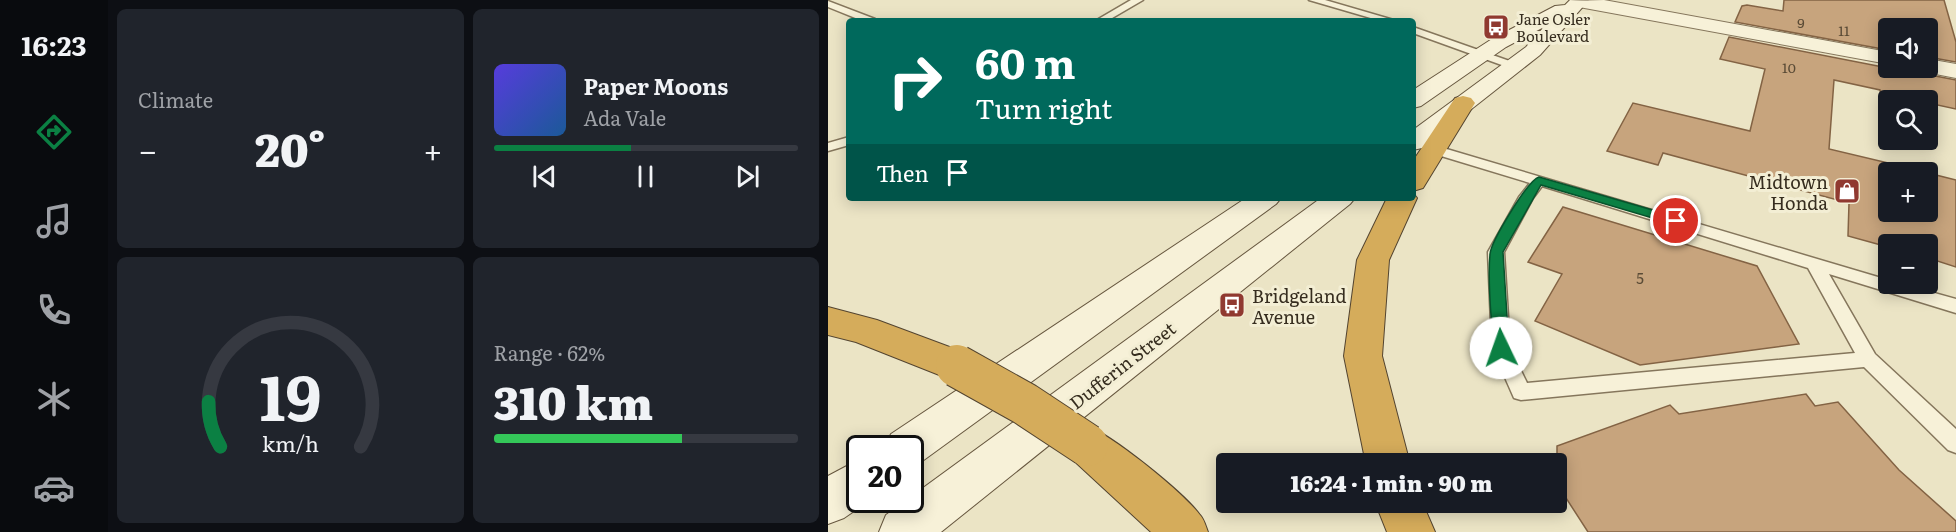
<!DOCTYPE html>
<meta charset="utf-8">
<style>
body{margin:0;font-family:Literata,serif;background:#20242c;color:#f1f3f6;height:100vh;display:flex;flex-direction:column;font-size:22px;white-space:nowrap}
*{box-sizing:border-box;margin:0}
p{font-size:20px;color:#9ea1a6}
.icon{flex:none;width:33px;height:33px;fill:none;stroke:currentColor;stroke-width:2;stroke-linecap:round;stroke-linejoin:round}
.map{position:relative;flex:1;overflow:hidden}
.drawer{display:flex;flex-direction:column;gap:9px;padding:9px;background:#0d0f14;width:720px}
.drawer>*{flex:none}
.guide{position:absolute;left:18px;top:18px;width:570px;height:183px;border-radius:6px;box-shadow:0 3px 15px #0003;background:#00695c;color:#fff;overflow:hidden}
.controls{position:absolute;left:1050px;top:18px;display:grid;gap:12px}
.controls a{display:grid;place-items:center;width:60px;height:60px;border-radius:6px;background:#171b24;box-shadow:0 3px 15px #0003;font-size:30px}
.speed{position:absolute;left:18px;top:435px;display:flex;gap:12px;font-size:30px;font-weight:700;text-align:center}
.speed>*{display:grid;place-content:center;width:78px;height:78px;border-radius:50%;background:#171b24;box-shadow:0 3px 15px #0003;line-height:1}
.speed .limit{border:3px solid #111;border-radius:9px;background:#fff;color:#111}
.pin{position:absolute;display:grid;place-items:center;width:51px;height:51px;color:#fff;margin:-26px;border:3px solid #fff;border-radius:50%;box-shadow:0 2px 6px #0007}
.me{position:absolute;width:66px;margin:-33px;rotate:357deg;stroke-linejoin:round;filter:drop-shadow(0 0 4px #0008)}
.turn{display:flex;align-items:center;gap:21px;height:126px;padding:0 30px;font-size:27px}
.turn .icon{width:78px;height:78px;stroke-width:2.5}
.turn b{display:block;font-size:42px;line-height:51px}
.then{display:flex;align-items:center;height:57px;padding:0 30px;background:#0003;gap:12px;font-size:22px}
.big{font-size:45px;font-weight:800;line-height:1.1}
.drawer .tile{flex:1;display:flex;flex-direction:column;justify-content:center;gap:9px;min-width:0;padding:0 21px;border-radius:9px;background:#20242c}
.drawer .dial{align-items:center;gap:0}
.dial svg{height:156px;overflow:visible;fill:none;stroke:#363941;stroke-width:7;stroke-linecap:round;text-anchor:middle}
.dial text{fill:#f1f3f6;stroke:none}
.song{display:flex;align-items:center;gap:18px}
.cover{width:72px;height:72px;border-radius:9px;background:linear-gradient(135deg,hsl(250 70% 55%),hsl(210 70% 35%))}
.played{height:6px;border-radius:3px;background:linear-gradient(90deg,#0b8043 45%,#363941 45%)}
.keys{display:flex;justify-content:space-around;direction:ltr}
.heat{display:flex;justify-content:space-between;align-items:center;font-size:33px;direction:ltr}
.charge{height:9px;border-radius:4px;background:linear-gradient(90deg,#34c759 62%,#363941 0)}
.drawer .tiles{flex:1;display:grid;gap:9px;grid-template-columns:repeat(2,1fr)}
.trip{position:absolute;left:388px;top:453px;width:351px;height:60px;border-radius:6px;background:#171b24;box-shadow:0 3px 15px #0003;font-weight:800;line-height:60px;text-align:center}
main{display:flex;flex:1;min-height:0}
.menu{display:flex;flex-direction:column;width:108px;justify-content:space-around;align-items:center;background:#090b0e;color:#9ea1a6}
.menu .icon{width:42px;height:42px}
.menu .current{color:#0b8043}
.menu b{font-size:27px;color:#f1f3f6}
.map>svg:first-child{display:block}
.building{fill:#c7a47d;stroke:#836344;stroke-width:1.5}
.lines{fill:none;stroke-linecap:round;stroke-linejoin:round}
.service-casing{stroke:#85765c;stroke-width:3}
.minor-casing{stroke:#85765c;stroke-width:2}
.secondary-casing{stroke:#67573f;stroke-width:2}
.motorway-casing{stroke:#534430;stroke-width:2}
.service{fill:#f7f1d8;fill-rule:evenodd}
.minor{fill:#f7f1d8;fill-rule:evenodd}
.secondary{fill:#f7f1d8;fill-rule:evenodd}
.motorway{fill:#d5ac5b;fill-rule:evenodd}
.motorway-bridge-casing{stroke:#534430;stroke-width:44;stroke-linecap:butt}
.motorway-bridge{stroke:#d5ac5b;stroke-width:42}
.route{fill:#0b8043;stroke:#07532c;stroke-width:1.5}
.labels{text-anchor:middle;dominant-baseline:central;stroke-width:6;stroke-linejoin:round;paint-order:stroke}
.far-number-label{font-size:14px;fill:#5a4b36}
.far-poi-label{font-size:15px;fill:#362d1f;stroke:#f3eed4;text-anchor:start}
.number-label{font-size:15px;fill:#5a4b36}
.poi-label{font-size:18px;fill:#362d1f;stroke:#f3eed4;text-anchor:end}
.street-label{font-size:18px;fill:#362d1f;stroke:#f3eed4}
</style>
<main>
<nav class="menu">
<b>16:23</b>
<svg class="icon current" aria-label="directions" viewBox="0 0 24 24"><path d="M12 3l9 9-9 9-9-9zM9 14v-3h6M13 9l2 2-2 2"/></svg>
<svg class="icon" aria-label="music" viewBox="0 0 24 24"><path d="M9 18V5l10-2v13"/><circle cx="6" cy="18" r="3"/><circle cx="16" cy="16" r="3"/></svg>
<svg class="icon" aria-label="phone" viewBox="0 0 24 24"><path d="M5 4h4l2 5-3 2q2 4 5 5l2-3 5 2v4C11 20 4 13 5 4z"/></svg>
<svg class="icon" aria-label="climate" viewBox="0 0 24 24"><path d="M12 3v18M4 7l16 10M4 17L20 7"/></svg>
<svg class="icon" aria-label="car" viewBox="0 0 24 24"><path d="M5 17H2v-5l4-1 3-4h7l3 4 3 1v5h-3M9 17h6M6 11h13"/><circle cx="7" cy="17" r="2"/><circle cx="17" cy="17" r="2"/></svg>
</nav>
<section class="drawer">
<div class="tiles">
<div class="tile"><p>Climate</p>
<div class="heat"><a>−</a><b class="big">20°</b><a>+</a></div>
</div>
<div class="tile">
<div class="song"><i class="cover"></i><div><b>Paper Moons</b><p>Ada Vale</p></div></div>
<div class="played"></div>
<div class="keys"><svg class="icon" aria-label="previous" viewBox="0 0 24 24"><path d="M18 5L8 12l10 7zM5 5v14"/></svg><svg class="icon" aria-label="pause" viewBox="0 0 24 24"><path d="M8 5v14M16 5v14"/></svg><svg class="icon" aria-label="next" viewBox="0 0 24 24"><path d="M6 5l10 7-10 7zM19 5v14"/></svg></div>
</div>
<div class="tile dial"><svg viewBox="0 0 100 80">
<path d="M14 69A42 42 0 1 1 86 69"/>
<path d="M14 69A42 42 0 0 1 8 46" stroke="#0b8043"/>
<text x="50" y="56" font-size="32" font-weight="700">19</text>
<text x="50" y="72" font-size="11">km/h</text>
</svg></div>
<div class="tile"><p>Range · 62%</p><b class="big">310 km</b><div class="charge"></div></div>
</div>
</section>
<div class="map">
<svg width="1128" height="532" viewBox="0 0 1128 532">
<rect width="100%" height="100%" fill="#ebe4c5"/>
<!-- building -->
<path class="building" d="M 956,0 L 1116,0 L 1128,42 L 1128,62 L 1100,57 L 1100,28 L 1060,28 L 1060,50 L 907,22 L 914,6 L 919,5 L 955,11 Z
M 901,37 L 1060,68 L 1088,68 L 1092,73 L 1128,80 L 1128,109 L 1100,103 L 1100,100 L 1079,100 L 1053,95 L 1052,90 L 1006,80 L 1001,149 L 1098,172 L 1060,172 L 1060,212 L 1100,212 L 1100,173 L 1128,180 L 1128,267 L 1100,258 L 1100,244 L 1060,244 L 1060,247 L 1020,236 L 1021,203 L 835,153 L 830,165 L 779,151 L 805,103 L 922,131 L 937,69 L 892,59 Z
M 735,207 L 929,266 L 971,344 L 812,365 L 707,321 L 734,274 L 700,262 Z
M 978,394 L 987,406 L 1010,402 L 1071,470 L 1128,521 L 1128,532 L 760,532 L 729,484 L 729,446 L 842,405 L 851,414 Z"/>
<g class="lines">
<defs>
<path id="service" d="M 303,0 L 315,0 L 279,21 L 267,21 Z
M 481,0 L 497,0 L 569,21 L 553,21 Z
M 0,1 L 47,19 L 49,21 L 35,21 L 0,7 Z
M 585,27 L 690,64 L 691,66 L 682,68 L 585,33 Z
M 21,137 L 21,145 L 0,151 L 0,143 Z
M 605,145 L 1060,280 L 1060,284 L 1074,284 L 1128,299 L 1128,313 L 1001,274 L 1047,354 L 1128,429 L 1128,453 L 1120,450 L 1036,367 L 693,400 L 686,398 L 664,348 L 660,252 L 691,197 L 702,183 L 600,152 L 600,146 ZM 714,186 L 980,268 L 1027,353 L 699,383 L 682,348 L 676,252 L 705,198 Z"/>
<path id="minor" d="M 776,0 L 1060,52 L 1060,64 L 751,7 L 742,1 Z
M 1100,59 L 1128,64 L 1128,78 L 1092,71 L 1090,68 L 1100,68 Z"/>
<path id="secondary" d="M 742,0 L 760,1 L 712,55 L 594,148 L 585,150 L 585,130 L 698,47 L 716,27 L 678,47 L 593,106 L 585,108 L 585,90 L 664,39 L 727,6 L 737,5 Z
M 418,198 L 453,198 L 448,204 L 93,462 L 82,466 L 82,448 L 57,448 L 63,434 Z
M 493,198 L 527,198 L 522,204 L 113,532 L 51,532 L 58,515 Z
M 32,459 L 32,500 L 42,500 L 16,518 L 0,524 L 0,476 Z"/>
<path id="motorway" d="M 635,96 L 643,98 L 647,103 L 595,188 L 585,191 L 585,161 L 627,98 Z
M 585,193 L 589,198 L 561,260 L 554,356 L 582,464 L 538,464 L 516,356 L 529,260 L 559,198 L 585,198 Z
M 0,307 L 49,320 L 143,355 L 148,366 L 143,377 L 129,382 L 28,342 L 0,335 Z
M 259,426 C 284,435 356,493 372,515 C 376,519 378,527 380,532 L 323,532 L 244,459 L 238,445 L 244,431 Z
M 547,502 L 594,502 L 607,532 L 559,532 Z"/>
</defs>
<!-- service casing -->
<use href="#service" class="service-casing"/>
<!-- minor casing -->
<use href="#minor" class="minor-casing"/>
<!-- secondary casing -->
<use href="#secondary" class="secondary-casing"/>
<!-- motorway casing -->
<use href="#motorway" class="motorway-casing"/>
<!-- service -->
<use href="#service" class="service"/>
<!-- minor -->
<use href="#minor" class="minor"/>
<!-- secondary -->
<use href="#secondary" class="secondary"/>
<!-- motorway -->
<use href="#motorway" class="motorway"/>
<defs>
<path id="motorway-bridge" d="M 129,366 L 197,404 L 259,445"/>
</defs>
<!-- motorway-bridge casing -->
<use href="#motorway-bridge" class="motorway-bridge-casing"/>
<!-- motorway-bridge -->
<use href="#motorway-bridge" class="motorway-bridge"/>
</g>
<!-- route -->
<path class="route" d="M 711,177 L 852,218 L 854,221 L 848,225 L 713,185 L 675,252 L 681,348 L 673,354 L 665,348 C 664,318 659,285 662,254 C 663,242 699,181 711,177 Z"/>
<!-- icons -->
<defs>
<symbol id="bus-square" viewBox="-11 -11 22 22"><rect x="-9" y="-9" width="18" height="18" rx="4" fill="#903930" stroke="#f3eed4"/><path d="M-5-6H5V4H4V6H2V4H-2V6H-4V4H-5ZM-3.5-4V0h7V-4ZM-3.5 1.2v1.5H-2V1.2ZM2 1.2v1.5H3.5V1.2Z" fill="#fff"/></symbol>
<symbol id="shop-square" viewBox="-11 -11 22 22"><rect x="-9" y="-9" width="18" height="18" rx="4" fill="#903930" stroke="#f3eed4"/><path d="M-5-2.5h2.3a2.7 3.5 0 0 1 5.4 0H5L5.5 6h-11ZM-1.5-2.5h3a1.5 2.3 0 0 0-3 0Z" fill="#fff"/></symbol>
</defs>
<g fill-rule="evenodd">
<use href="#bus-square" x="653" y="12" width="30" height="30"/>
<use href="#shop-square" x="1004" y="176" width="30" height="30"/>
<use href="#bus-square" x="389" y="290" width="30" height="30"/>
</g>
<g class="labels">
<!-- far-number labels -->
<g class="far-number-label">
<text x="973" y="22">9</text>
<text x="1016" y="30">11</text>
<text x="961" y="67">10</text>
</g>
<!-- far-poi labels -->
<g class="far-poi-label">
<text x="688" y="18">Jane Osler<tspan x="688" dy="17">Boulevard</tspan></text>
</g>
<!-- number labels -->
<g class="number-label">
<text x="812" y="277">5</text>
</g>
<!-- poi labels -->
<g class="poi-label">
<text x="1000" y="181">Midtown<tspan x="1000" dy="21">Honda</tspan></text>
<text x="424" y="295" text-anchor="start">Bridgeland<tspan x="424" dy="21">Avenue</tspan></text>
</g>
<!-- street labels -->
<g class="street-label">
<text transform="translate(294 365) rotate(-38)">Dufferin Street</text>
</g>
</g>
</svg>
<div class="controls">
<a><svg class="icon" aria-label="sound" viewBox="0 0 24 24"><path d="M4 9h4l5-4v14l-5-4H4zM17 9q2 3 0 6"/></svg></a>
<a><svg class="icon" aria-label="search" viewBox="0 0 24 24"><circle cx="10" cy="10" r="6"/><path d="M15 15l6 6"/></svg></a>
<a>+</a>
<a>−</a>
</div>
<div class="speed"><div class="limit">20</div></div>
<div class="pin" style="left:848px;top:221px;background:#d93025"><svg class="icon" aria-label="arrive" viewBox="0 0 24 24"><path d="M6 21V4h12l-3 4 3 4H6"/></svg></div>
<svg class="me" style="left:673px;top:348px" viewBox="-20 -20 40 40"><circle r="19" fill="#fff"/><path d="M0-13L10 11 0 6-10 11z" fill="#0b8043"/></svg>
<div class="trip">16:24 · 1 min · 90 m</div>
<div class="guide">
<div class="turn"><svg class="icon" aria-label="right" viewBox="0 0 24 24"><path d="M7 20v-9h11M14 6l5 5-5 5"/></svg><div><b>60 m</b>Turn right</div></div>
<div class="then">Then<svg class="icon" aria-label="arrive" viewBox="0 0 24 24"><path d="M6 21V4h12l-3 4 3 4H6"/></svg></div>
</div>
</div>
</main>
